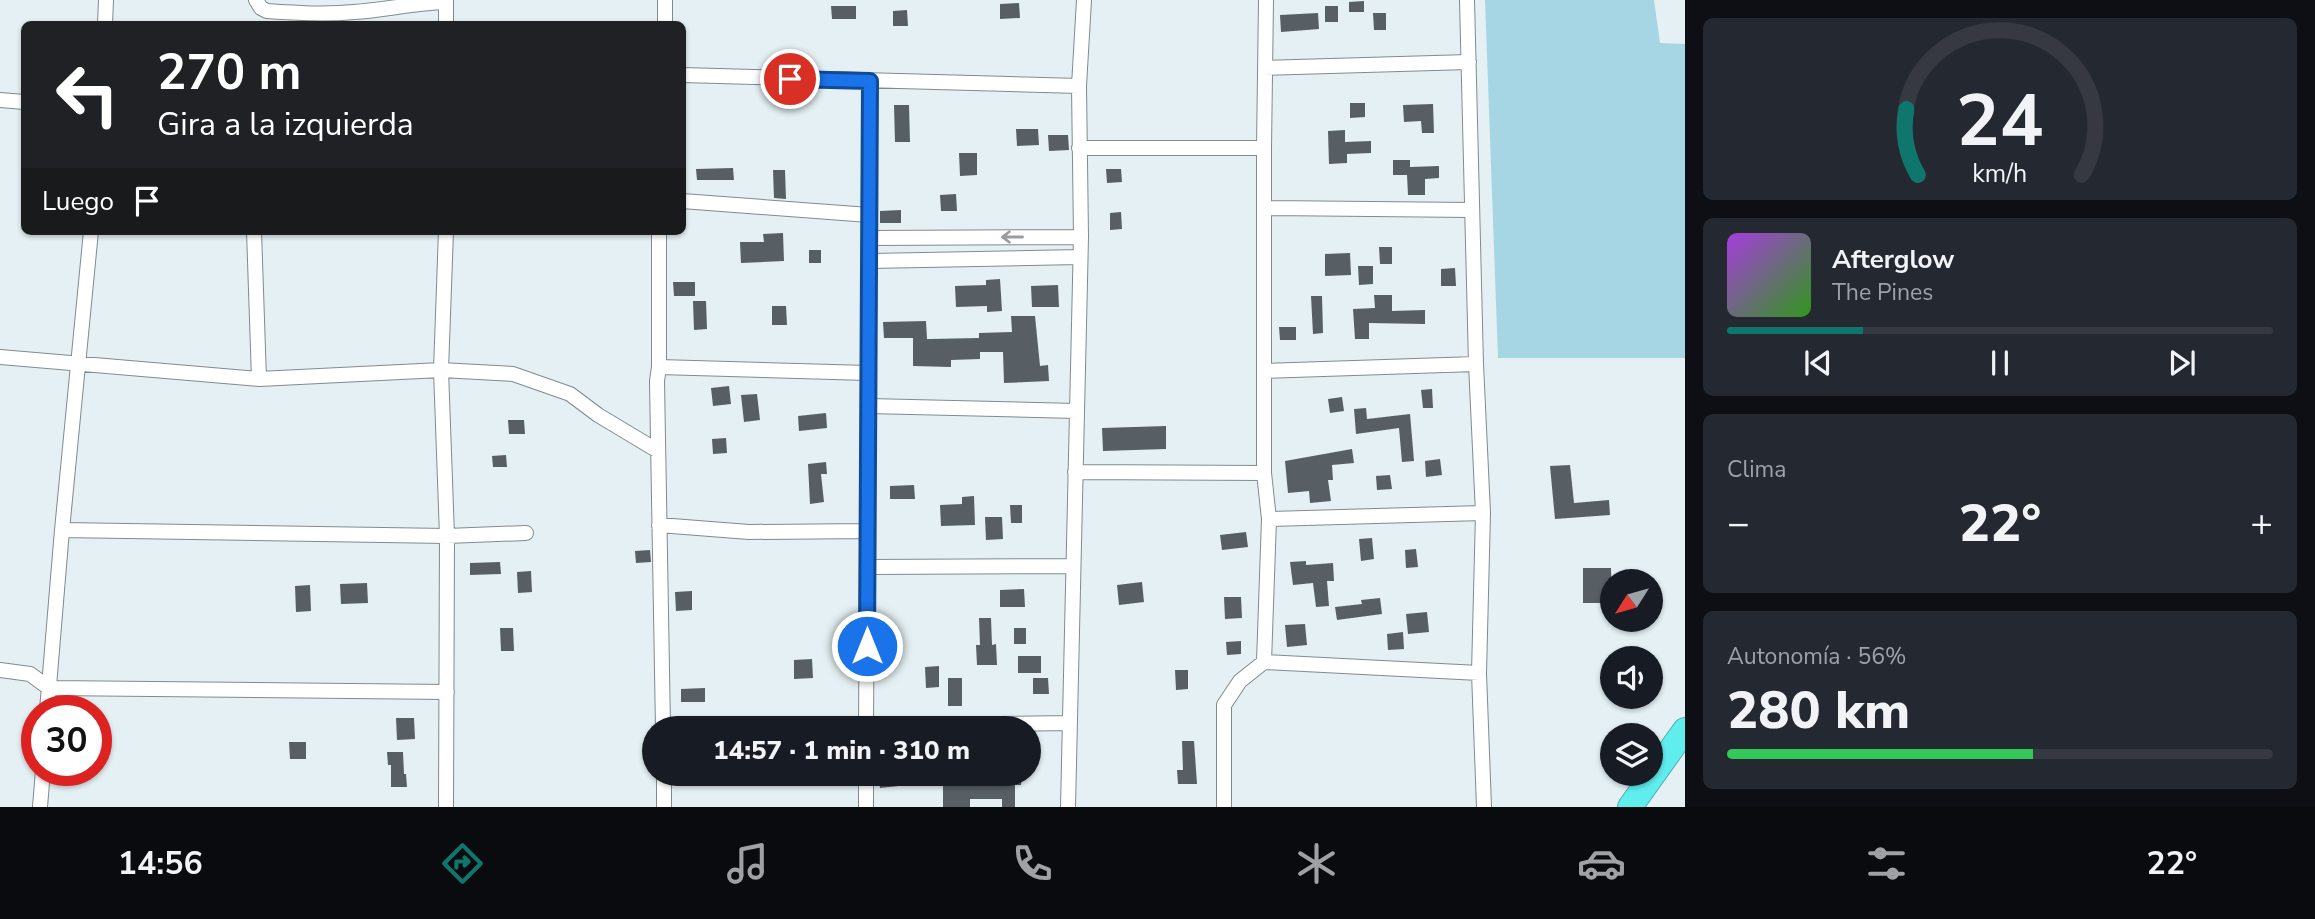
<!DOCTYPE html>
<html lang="es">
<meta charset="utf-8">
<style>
body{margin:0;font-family:"Nunito Sans",sans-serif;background:#242831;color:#f1f3f6;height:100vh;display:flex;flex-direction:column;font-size:26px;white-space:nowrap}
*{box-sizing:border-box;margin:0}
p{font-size:23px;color:#9ea1a6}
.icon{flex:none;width:38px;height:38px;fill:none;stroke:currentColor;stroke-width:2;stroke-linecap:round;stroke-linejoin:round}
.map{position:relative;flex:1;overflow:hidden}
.drawer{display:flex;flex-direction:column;gap:18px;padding:18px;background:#0d0f14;width:630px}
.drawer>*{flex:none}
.top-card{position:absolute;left:21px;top:21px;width:665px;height:214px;border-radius:10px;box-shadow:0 2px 5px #0004;background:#202124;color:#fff;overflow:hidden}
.needle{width:46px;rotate:233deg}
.fabs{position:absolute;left:1600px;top:569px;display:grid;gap:14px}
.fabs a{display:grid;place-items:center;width:63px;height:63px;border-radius:50%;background:#171b24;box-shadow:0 2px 5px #0004;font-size:35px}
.speed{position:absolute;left:21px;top:695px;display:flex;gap:14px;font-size:35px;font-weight:700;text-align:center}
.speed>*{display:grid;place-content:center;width:91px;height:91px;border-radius:50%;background:#171b24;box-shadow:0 2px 5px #0004;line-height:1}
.speed .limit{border:10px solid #d22;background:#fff;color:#111}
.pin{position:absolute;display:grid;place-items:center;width:60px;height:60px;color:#fff;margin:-30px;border:4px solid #fff;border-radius:50%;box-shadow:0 2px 7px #0007}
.me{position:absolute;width:77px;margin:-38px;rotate:0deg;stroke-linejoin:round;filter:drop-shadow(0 0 5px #0008)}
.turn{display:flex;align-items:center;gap:24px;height:147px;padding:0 21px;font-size:32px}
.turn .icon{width:91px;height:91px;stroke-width:2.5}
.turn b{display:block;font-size:49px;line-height:60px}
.then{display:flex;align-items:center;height:66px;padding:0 21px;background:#0003;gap:14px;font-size:26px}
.big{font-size:52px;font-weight:800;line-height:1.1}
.drawer .tile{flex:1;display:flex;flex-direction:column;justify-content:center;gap:10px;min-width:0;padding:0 24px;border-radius:10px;background:#242831}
.drawer .dial{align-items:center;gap:0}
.dial svg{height:182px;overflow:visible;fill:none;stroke:#363941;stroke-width:7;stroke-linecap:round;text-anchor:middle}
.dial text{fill:#f1f3f6;stroke:none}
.song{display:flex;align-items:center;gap:21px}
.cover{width:84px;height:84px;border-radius:10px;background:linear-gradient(135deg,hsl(280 70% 55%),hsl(110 70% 35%))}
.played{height:7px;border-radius:4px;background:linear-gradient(90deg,#0f766e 25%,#363941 25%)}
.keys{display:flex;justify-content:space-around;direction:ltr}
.heat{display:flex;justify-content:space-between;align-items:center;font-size:38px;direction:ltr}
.charge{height:10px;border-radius:5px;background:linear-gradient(90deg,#34c759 56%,#363941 0)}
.trip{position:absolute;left:642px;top:716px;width:399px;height:70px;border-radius:35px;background:#171b24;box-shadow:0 2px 5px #0004;font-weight:800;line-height:70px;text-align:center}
.tabs{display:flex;height:112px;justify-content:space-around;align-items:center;background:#090b0e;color:#9ea1a6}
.tabs .icon{width:49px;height:49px}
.tabs .selected{color:#0f766e}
.tabs b{font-size:32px;color:#f1f3f6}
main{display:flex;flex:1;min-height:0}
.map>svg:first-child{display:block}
.green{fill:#a6d6e3}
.building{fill:#575f64}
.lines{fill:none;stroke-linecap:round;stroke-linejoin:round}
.street-casing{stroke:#818b8e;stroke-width:16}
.highway-casing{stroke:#50adae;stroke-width:26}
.street{stroke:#fff;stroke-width:14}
.highway{stroke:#60edee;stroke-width:24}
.oneway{stroke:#999b9c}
.route-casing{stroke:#114b97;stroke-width:18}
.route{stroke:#1a73e8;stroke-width:12}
</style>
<main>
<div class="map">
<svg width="1685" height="807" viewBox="0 0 1685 807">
<rect width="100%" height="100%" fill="#e4f0f3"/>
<!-- green -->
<path class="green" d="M 1485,0 L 1654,0 L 1660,43 L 1685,44 L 1685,358 L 1498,358 Z"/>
<!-- building -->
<path class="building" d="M 1364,1 L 1364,12 L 1349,12 L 1349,2 Z
M 1019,3 L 1020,18 L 1000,19 L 1000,4 Z
M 831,6 L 856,6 L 856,19 L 832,19 Z
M 1325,6 L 1338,6 L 1338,22 L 1325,22 Z
M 907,10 L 908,26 L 893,26 L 893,11 Z
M 1318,13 L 1319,29 L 1281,32 L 1280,15 Z
M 1373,13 L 1386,13 L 1386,30 L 1374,30 Z
M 1350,103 L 1365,103 L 1365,117 L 1350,118 Z
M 1433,104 L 1434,133 L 1422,133 L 1421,121 L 1404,122 L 1403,105 Z
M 894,105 L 909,105 L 910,142 L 895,142 Z
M 1016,129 L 1038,129 L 1039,145 L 1017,146 Z
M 1345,130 L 1345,142 L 1371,141 L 1371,153 L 1347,154 L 1347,163 L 1329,164 L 1328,131 Z
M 1048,135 L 1068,135 L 1069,150 L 1049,151 Z
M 959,153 L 977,153 L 977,175 L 960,176 Z
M 1393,160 L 1410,160 L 1410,167 L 1439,166 L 1439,178 L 1425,179 L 1425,195 L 1408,195 L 1407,175 L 1393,175 Z
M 733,168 L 734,180 L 697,180 L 696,169 Z
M 1106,169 L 1121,169 L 1122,182 L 1107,183 Z
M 773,170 L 785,170 L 786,199 L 774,198 Z
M 956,194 L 957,211 L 941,211 L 940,195 Z
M 901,210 L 901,223 L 880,223 L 880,211 Z
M 1121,212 L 1122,229 L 1110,230 L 1110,213 Z
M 783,233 L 784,261 L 741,263 L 740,242 L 764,242 L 763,234 Z
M 1379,247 L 1392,247 L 1392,264 L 1380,264 Z
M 809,250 L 821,250 L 821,263 L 809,263 Z
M 1350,253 L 1351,275 L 1325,276 L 1325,254 Z
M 1358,266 L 1373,266 L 1373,284 L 1359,285 Z
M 1455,268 L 1456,286 L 1441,286 L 1441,269 Z
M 1000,279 L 1002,311 L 987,312 L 987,306 L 956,307 L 955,286 L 986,285 L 986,280 Z
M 673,282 L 695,282 L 695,296 L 674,296 Z
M 1058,285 L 1059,307 L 1032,307 L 1031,286 Z
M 1374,295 L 1392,295 L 1392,311 L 1425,310 L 1425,324 L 1369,323 L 1369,339 L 1355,339 L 1353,309 L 1375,308 Z
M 1311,296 L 1322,296 L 1323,333 L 1313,334 Z
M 693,301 L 706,301 L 707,329 L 694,330 Z
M 772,306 L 786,306 L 787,325 L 772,325 Z
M 1011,316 L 1035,316 L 1040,366 L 1048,365 L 1049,381 L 1004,383 L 1003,352 L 980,352 L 980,359 L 951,360 L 951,367 L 913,366 L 913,338 L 884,338 L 883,322 L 926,321 L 927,339 L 930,339 L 979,338 L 979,333 L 1012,332 Z
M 1279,327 L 1296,327 L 1296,340 L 1280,340 Z
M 729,386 L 731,404 L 713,406 L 711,388 Z
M 1432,389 L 1433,408 L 1423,408 L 1421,390 Z
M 757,394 L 760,420 L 744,422 L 741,395 Z
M 1342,397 L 1344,411 L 1330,413 L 1328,399 Z
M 1366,408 L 1367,419 L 1410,414 L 1414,461 L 1402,462 L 1399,428 L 1356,434 L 1354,409 Z
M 826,413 L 827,428 L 799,431 L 798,416 Z
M 508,420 L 524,420 L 525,434 L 509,434 Z
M 1166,426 L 1166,449 L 1103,451 L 1102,428 Z
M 726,438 L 727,453 L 713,454 L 712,439 Z
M 1352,449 L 1354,463 L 1332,465 L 1333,480 L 1328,480 L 1331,501 L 1310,503 L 1309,491 L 1288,493 L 1285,461 Z
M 506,455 L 507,467 L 493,467 L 492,456 Z
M 1440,459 L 1442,475 L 1426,477 L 1425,461 Z
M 826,462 L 827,474 L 821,474 L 824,502 L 810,504 L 808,464 Z
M 1570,465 L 1574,503 L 1609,500 L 1610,515 L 1555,519 L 1550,466 Z
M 1390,475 L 1392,489 L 1377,490 L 1376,476 Z
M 914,485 L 915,499 L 890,499 L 890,486 Z
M 974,496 L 975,525 L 941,526 L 940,505 L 962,504 L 962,497 Z
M 1010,505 L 1022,505 L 1022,523 L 1011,523 Z
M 985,517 L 1002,517 L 1003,539 L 986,540 Z
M 1246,532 L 1248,547 L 1222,550 L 1220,535 Z
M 1372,538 L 1374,559 L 1361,561 L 1359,539 Z
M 1416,549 L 1418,567 L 1406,568 L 1405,550 Z
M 650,550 L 651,562 L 636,563 L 635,551 Z
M 1306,561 L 1306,565 L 1333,563 L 1334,581 L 1327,581 L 1329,606 L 1316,607 L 1313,583 L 1293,585 L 1290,562 Z
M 500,562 L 501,574 L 470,575 L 470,563 Z
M 1583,568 L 1611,568 L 1612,603 L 1583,603 Z
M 531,571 L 532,592 L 518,593 L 517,572 Z
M 1142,582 L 1144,602 L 1119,605 L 1117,585 Z
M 367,583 L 368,603 L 341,604 L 340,584 Z
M 310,585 L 311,611 L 296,612 L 295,586 Z
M 1024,589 L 1025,607 L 1000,607 L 1000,590 Z
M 692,591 L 692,610 L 676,611 L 675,592 Z
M 1224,597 L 1241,597 L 1242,618 L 1225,619 Z
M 1380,598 L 1382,614 L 1337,620 L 1335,607 L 1362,604 L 1361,600 Z
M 1427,612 L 1429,632 L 1408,634 L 1406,614 Z
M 979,618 L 991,618 L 992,645 L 996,644 L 997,665 L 977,665 L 976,645 L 980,645 Z
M 1305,624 L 1307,645 L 1287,647 L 1285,625 Z
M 500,628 L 513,628 L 514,651 L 501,651 Z
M 1014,628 L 1026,628 L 1026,644 L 1014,644 Z
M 1403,632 L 1404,649 L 1388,650 L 1387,634 Z
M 1241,641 L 1241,654 L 1227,655 L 1226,642 Z
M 1018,656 L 1041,656 L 1041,673 L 1018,673 Z
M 812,659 L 813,678 L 794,679 L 794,660 Z
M 939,666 L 939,687 L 926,688 L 925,667 Z
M 1175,670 L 1188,670 L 1188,689 L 1176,690 Z
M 948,678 L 962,678 L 962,706 L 948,706 Z
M 1033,678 L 1048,678 L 1049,694 L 1033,694 Z
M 705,688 L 705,702 L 681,702 L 681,689 Z
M 396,718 L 414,718 L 415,739 L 397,740 Z
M 1182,741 L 1194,741 L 1197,784 L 1178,784 L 1177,770 L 1183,770 Z
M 289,742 L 306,742 L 306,759 L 290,759 Z
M 387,752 L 403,752 L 404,774 L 406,774 L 407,787 L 391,787 L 391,765 L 388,765 Z
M 878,774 L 898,774 L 899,786 L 880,788 Z
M 943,774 L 1022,774 L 1021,785 L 1015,785 L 1015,807 L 1002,807 L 1002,799 L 970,799 L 970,807 L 943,807 Z"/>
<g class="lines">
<defs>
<path id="street" d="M 256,0 L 261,8 L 267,11 C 296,13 325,15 354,12 C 385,10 414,3 446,2
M 446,0 L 446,24
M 665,0 L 665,24
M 1467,0 L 1476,364 L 1483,513 L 1479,673 L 1484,807
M 105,24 L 106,0
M 1265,68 L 1469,62
M 682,75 L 1079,86
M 0,100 L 24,102
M 1079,148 L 1264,148
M 682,201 L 869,215
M 1264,208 L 1472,210
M 254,231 L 259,379
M 446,231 L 441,370 L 447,536 L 446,807
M 659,231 L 659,367 L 657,381 L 663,728
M 869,238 L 1081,237
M 869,261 L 1080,257
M 0,357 L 259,379 L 441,370 L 513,374 L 570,394 L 598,415 L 658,451
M 659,367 L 868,373
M 1265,371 L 1476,364
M 868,406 L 1077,411
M 1075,472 L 1264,473
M 1269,519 L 1483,513
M 659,525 L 749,532 L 868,531
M 62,530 L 447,536 L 526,533
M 867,567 L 1073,566
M 1264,662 L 1269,519 L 1264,473 L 1264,148 L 1266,0
M 0,670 L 30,674 L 49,688 L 447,692
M 47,710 L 62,530 L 91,231
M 867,726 L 1070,723
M 866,728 L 870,81
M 664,774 L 664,807
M 40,807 L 43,770
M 866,807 L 866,774
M 1068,807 L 1081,237 L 1079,86 L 1084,0
M 1224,807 L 1224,705 L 1240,681 L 1264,662 L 1479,673"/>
<path id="highway" d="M 1630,807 L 1685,730"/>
</defs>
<!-- street casing -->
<use href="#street" class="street-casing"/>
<!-- highway casing -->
<use href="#highway" class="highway-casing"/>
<!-- street -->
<use href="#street" class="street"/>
<!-- highway -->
<use href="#highway" class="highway"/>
</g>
<!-- one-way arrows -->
<defs><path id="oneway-shaft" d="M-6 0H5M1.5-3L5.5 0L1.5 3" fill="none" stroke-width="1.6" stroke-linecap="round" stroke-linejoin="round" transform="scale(1.75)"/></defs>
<use class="oneway" href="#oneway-shaft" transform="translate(1012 237) rotate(180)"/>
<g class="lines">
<defs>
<path id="route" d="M 790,79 L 870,81 L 867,646"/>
</defs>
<!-- route casing -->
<use href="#route" class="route-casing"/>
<!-- route -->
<use href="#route" class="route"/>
</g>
</svg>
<div class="fabs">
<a><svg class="needle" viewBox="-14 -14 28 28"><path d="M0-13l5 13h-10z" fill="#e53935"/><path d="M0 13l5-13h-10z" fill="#9ea1a6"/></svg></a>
<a><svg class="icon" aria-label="sound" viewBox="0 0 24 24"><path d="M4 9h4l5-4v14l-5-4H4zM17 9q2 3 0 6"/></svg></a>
<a><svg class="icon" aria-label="layers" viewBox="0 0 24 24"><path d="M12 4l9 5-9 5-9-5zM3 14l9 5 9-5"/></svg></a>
</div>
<div class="speed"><div class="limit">30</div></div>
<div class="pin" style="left:790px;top:79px;background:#d93025"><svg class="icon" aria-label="arrive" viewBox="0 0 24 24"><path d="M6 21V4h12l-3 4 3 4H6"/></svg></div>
<svg class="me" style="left:867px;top:646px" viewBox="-20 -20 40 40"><circle r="17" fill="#1a73e8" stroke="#fff" stroke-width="3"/><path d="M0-11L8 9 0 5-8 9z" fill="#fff"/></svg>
<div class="trip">14:57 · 1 min · 310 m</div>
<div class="top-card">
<div class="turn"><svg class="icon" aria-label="left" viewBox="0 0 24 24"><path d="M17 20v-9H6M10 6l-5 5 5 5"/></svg><div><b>270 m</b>Gira a la izquierda</div></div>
<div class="then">Luego<svg class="icon" aria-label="arrive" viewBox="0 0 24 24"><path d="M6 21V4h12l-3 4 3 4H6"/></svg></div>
</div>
</div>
<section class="drawer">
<div class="tile dial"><svg viewBox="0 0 100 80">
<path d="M14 69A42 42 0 1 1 86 69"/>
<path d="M14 69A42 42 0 0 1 9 40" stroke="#0f766e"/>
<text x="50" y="56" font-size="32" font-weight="700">24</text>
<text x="50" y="72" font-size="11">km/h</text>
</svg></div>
<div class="tile">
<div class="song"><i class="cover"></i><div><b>Afterglow</b><p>The Pines</p></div></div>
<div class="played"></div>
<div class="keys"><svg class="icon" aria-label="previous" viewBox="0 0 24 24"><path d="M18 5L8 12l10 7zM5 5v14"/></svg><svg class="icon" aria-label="pause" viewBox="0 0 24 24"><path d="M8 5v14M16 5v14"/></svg><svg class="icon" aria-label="next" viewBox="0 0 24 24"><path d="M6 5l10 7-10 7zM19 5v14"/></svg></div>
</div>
<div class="tile"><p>Clima</p>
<div class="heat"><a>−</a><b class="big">22°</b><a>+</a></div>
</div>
<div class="tile"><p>Autonomía · 56%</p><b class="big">280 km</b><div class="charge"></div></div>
</section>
</main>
<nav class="tabs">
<b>14:56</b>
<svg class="icon selected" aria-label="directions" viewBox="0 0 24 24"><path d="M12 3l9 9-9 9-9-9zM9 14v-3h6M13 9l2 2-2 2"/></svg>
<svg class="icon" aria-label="music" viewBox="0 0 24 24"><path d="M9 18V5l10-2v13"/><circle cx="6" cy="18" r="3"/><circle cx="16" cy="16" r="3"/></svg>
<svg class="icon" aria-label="phone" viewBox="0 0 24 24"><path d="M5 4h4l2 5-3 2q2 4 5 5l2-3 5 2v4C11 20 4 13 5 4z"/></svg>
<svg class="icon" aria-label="climate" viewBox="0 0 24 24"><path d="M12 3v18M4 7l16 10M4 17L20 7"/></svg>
<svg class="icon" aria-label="car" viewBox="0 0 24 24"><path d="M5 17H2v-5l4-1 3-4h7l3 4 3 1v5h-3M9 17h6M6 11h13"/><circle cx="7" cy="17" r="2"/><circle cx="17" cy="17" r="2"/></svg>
<svg class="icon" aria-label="filters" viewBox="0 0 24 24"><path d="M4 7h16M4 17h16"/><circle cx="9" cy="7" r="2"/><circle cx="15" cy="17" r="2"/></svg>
<b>22°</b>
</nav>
